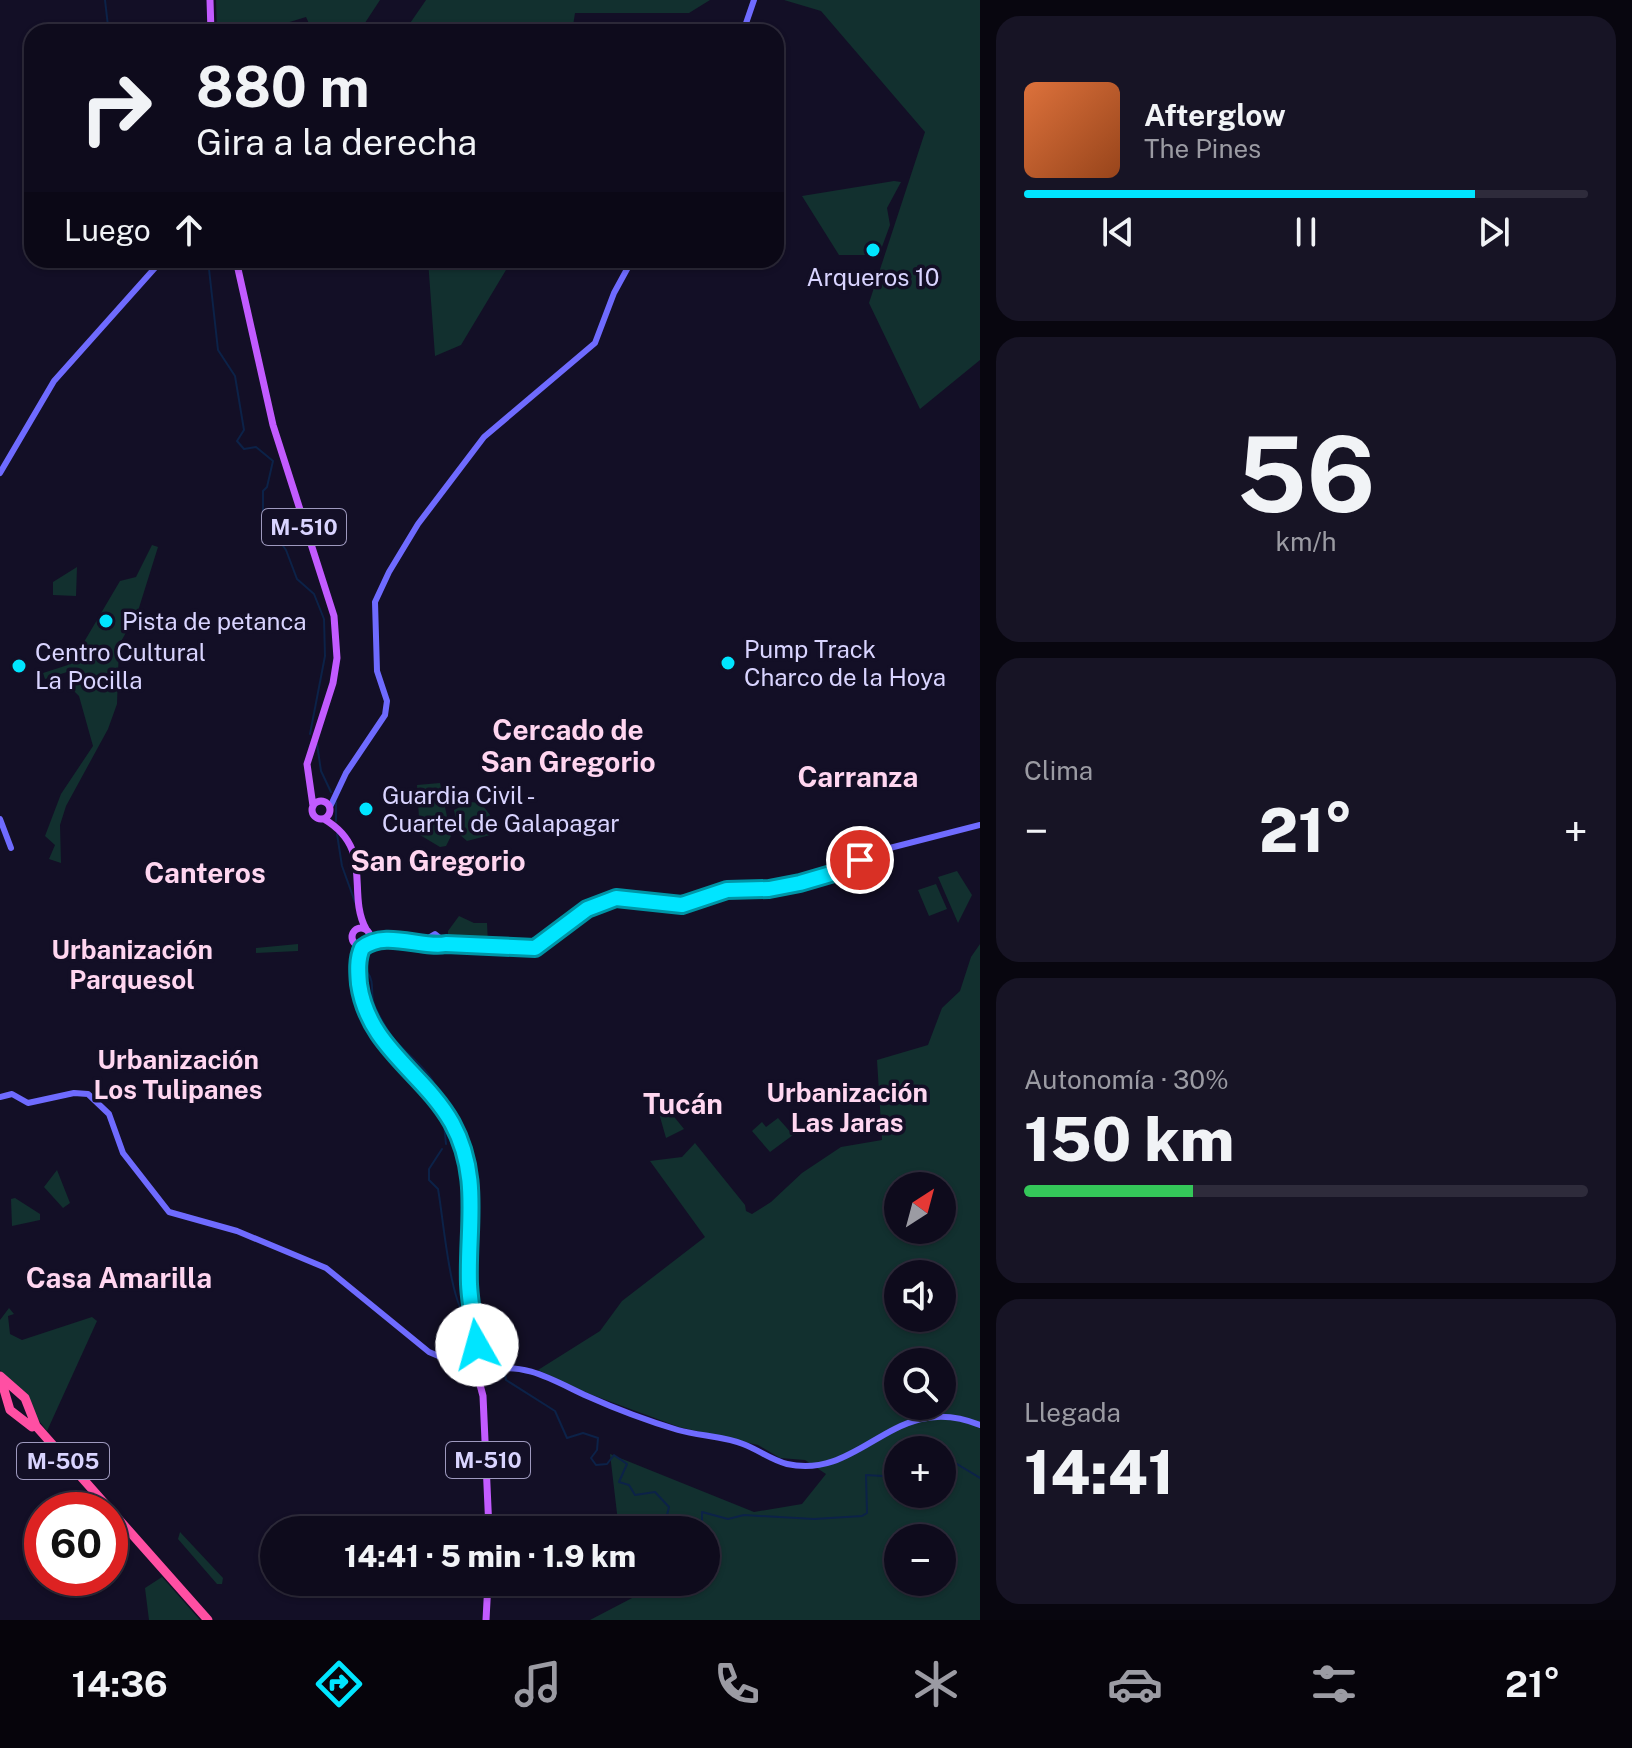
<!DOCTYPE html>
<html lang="es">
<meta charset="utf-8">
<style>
body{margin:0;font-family:"Public Sans",sans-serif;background:#171425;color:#f1f3f6;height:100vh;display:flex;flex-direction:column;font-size:30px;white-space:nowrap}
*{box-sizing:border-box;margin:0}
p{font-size:26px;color:#9b9ba3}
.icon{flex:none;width:44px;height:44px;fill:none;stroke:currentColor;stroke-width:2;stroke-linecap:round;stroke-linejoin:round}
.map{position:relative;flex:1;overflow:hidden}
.panel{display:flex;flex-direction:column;gap:16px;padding:16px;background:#08060f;width:652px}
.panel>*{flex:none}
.banner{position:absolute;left:24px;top:24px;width:760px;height:244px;border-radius:24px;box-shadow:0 2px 6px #0004,0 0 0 2px #2e2b3b;background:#0e0b1c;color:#f1f3f6;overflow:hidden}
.needle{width:52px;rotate:36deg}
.tools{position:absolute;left:884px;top:1172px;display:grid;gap:16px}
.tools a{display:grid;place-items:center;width:72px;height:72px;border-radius:50%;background:#0e0b1c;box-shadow:0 2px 6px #0004,0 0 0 2px #2e2b3b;font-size:40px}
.speed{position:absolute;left:24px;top:1492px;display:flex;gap:16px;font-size:40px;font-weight:700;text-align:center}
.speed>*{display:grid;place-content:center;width:104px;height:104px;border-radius:50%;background:#0e0b1c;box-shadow:0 2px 6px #0004,0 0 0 2px #2e2b3b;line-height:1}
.speed .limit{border:12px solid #d22;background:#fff;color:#111}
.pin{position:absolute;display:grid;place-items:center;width:68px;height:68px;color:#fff;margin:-34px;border:4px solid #fff;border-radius:50%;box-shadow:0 2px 8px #0007}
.me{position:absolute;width:88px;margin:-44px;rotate:353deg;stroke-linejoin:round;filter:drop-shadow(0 0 6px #0008)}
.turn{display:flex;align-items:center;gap:28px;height:168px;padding:0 40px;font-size:36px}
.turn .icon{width:104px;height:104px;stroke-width:2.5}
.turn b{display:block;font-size:56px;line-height:68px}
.then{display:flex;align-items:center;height:76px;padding:0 40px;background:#0003;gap:16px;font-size:30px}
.big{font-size:60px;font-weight:800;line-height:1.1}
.panel .tile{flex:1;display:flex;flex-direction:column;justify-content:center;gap:12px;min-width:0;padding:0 28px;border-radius:24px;background:#171425}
.panel .dial{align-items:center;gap:0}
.dial b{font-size:104px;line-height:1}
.song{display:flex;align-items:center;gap:24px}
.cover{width:96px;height:96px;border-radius:12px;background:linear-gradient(135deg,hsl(20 70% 55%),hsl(20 70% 35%))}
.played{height:8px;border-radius:4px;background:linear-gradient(90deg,#00e5ff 80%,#2e2b3b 80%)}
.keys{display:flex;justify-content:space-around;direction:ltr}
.heat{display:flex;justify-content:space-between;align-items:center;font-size:44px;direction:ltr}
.charge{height:12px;border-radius:6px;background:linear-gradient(90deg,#34c759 30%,#2e2b3b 0)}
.trip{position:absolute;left:260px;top:1516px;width:460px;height:80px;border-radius:40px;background:#0e0b1c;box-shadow:0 2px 6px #0004,0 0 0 2px #2e2b3b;font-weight:800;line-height:80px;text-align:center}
.tabs{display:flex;height:128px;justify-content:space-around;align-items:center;background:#06040b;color:#9b9ba3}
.tabs .icon{width:56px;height:56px}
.tabs .on{color:#00e5ff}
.tabs b{font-size:36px;color:#f1f3f6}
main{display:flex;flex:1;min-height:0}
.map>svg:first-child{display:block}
.green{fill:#12302f;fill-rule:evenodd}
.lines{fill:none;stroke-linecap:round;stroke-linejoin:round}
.stream{stroke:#0c2248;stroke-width:2}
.secondary{stroke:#6f6bff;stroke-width:6}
.primary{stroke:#c25bff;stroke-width:7}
.highway{stroke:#ff4fa3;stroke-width:9}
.route-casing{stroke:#0095a6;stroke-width:20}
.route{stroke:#00e5ff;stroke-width:14}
.poi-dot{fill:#00e5ff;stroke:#130f26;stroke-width:3}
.labels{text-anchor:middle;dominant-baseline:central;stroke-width:7;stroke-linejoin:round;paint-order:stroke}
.shield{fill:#130f26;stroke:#9e99be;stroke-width:2}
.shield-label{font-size:22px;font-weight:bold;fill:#d9d4ff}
.poi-label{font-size:24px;fill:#d9d4ff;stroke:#130f26;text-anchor:start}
.neighbourhood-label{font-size:26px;font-weight:bold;fill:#ffd6f0;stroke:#130f26}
.quarter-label{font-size:28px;font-weight:bold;fill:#ffd6f0;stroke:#130f26}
</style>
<main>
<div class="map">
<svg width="980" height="1620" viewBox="0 0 980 1620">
<rect width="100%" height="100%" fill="#130f26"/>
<!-- green -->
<path class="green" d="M 216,0 L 380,0 L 359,32 L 313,32 L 306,17 L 257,32 L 217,32 Z
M 426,0 L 710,0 L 689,13 L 575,13 L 572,32 L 404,32 Z
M 784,0 L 980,0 L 980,360 L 920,409 L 869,303 L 925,132 L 821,11 Z
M 894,181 L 901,182 L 887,208 L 890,225 L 879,255 L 839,255 L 802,196 Z
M 428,260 L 512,260 L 461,345 L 435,356 Z
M 152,545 L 158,547 L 138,611 L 119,645 L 117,704 L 108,729 L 66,806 L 60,825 L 61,863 L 49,859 L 55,845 L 45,836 L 61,794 L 93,746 L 79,696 L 72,689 L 67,672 L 45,679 L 43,673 L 68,665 L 72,650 L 84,642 L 120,581 L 136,577 Z
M 77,567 L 76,596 L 53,595 L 53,582 Z
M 440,783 L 451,836 L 446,846 L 440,847 L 420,835 L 417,785 Z
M 470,802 L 481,803 L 490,815 L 494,834 L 467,841 L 459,834 L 454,810 Z
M 957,871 L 972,895 L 958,923 L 938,877 Z
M 936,884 L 947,909 L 929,916 L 918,890 Z
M 459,916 L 474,923 L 487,923 L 488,943 L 448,939 L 448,931 Z
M 298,944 L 298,951 L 256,953 L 256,948 Z
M 980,944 L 980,1620 L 590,1620 L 634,1597 L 631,1582 L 706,1582 L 706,1530 L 619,1530 L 610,1454 L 754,1512 L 802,1504 L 826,1474 L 805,1460 L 780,1458 L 758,1445 L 679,1427 L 587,1393 L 538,1370 L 600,1331 L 622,1301 L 705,1237 L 650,1161 L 682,1157 L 695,1143 L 745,1205 L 746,1211 L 752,1214 L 771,1202 L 802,1173 L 841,1147 L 882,1140 L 877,1060 L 928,1045 L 942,1008 L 960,991 L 971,957 ZM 898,1186 L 942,1186 L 942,1230 L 898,1230 ZM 898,1274 L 942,1274 L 942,1318 L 898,1318 ZM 898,1362 L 942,1362 L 942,1406 L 898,1406 ZM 898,1450 L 942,1450 L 942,1494 L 898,1494 ZM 898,1538 L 942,1538 L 942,1582 L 898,1582 Z
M 653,1092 L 654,1092 L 684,1129 L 666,1138 Z
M 778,1118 L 793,1135 L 770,1152 L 752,1131 L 762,1122 L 766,1127 Z
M 57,1170 L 70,1203 L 63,1208 L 44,1187 Z
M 15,1198 L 40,1214 L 40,1220 L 12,1226 L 11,1199 Z
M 9,1308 L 14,1314 L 8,1316 L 10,1334 L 22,1340 L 92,1317 L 97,1321 L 47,1431 L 0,1370 L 0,1320 Z
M 180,1532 L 223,1578 L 222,1584 L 217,1584 L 178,1539 Z
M 162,1577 L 200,1620 L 149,1620 L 145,1588 Z"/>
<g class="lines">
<!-- stream -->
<path class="stream" d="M 105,0 L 108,26 L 113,32
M 208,260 L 218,350 L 235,376 L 244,430 L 237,441 L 244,449 L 256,447 L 273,461 L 267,487 L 263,491 L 263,518 L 286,550 L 297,579 L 314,594 L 324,619 L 325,656 L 310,734
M 317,744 L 321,771 L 331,792
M 336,802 L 336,821
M 337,834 L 342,866 L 355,902
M 367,972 C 376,983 369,994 375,1007 C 379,1016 385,1026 390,1034 C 403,1053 437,1073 438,1097
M 434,1105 L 444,1124 L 446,1144
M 442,1149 L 429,1169 L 429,1180 L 438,1189 C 443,1215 450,1309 469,1320
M 478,1323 L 487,1336 L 488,1349 L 503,1360 L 504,1366
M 505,1373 L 506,1380 L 555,1411 L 567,1438 L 583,1433 L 598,1438 L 597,1450 L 591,1458 L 596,1465 L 607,1464 L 614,1455 L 627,1464 L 619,1482 L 629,1485 L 635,1495 L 655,1492 L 669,1507 L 667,1515 L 695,1530
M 942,1455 L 980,1478
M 702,1530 L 702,1512 L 728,1519 L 744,1515 L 814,1519 L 862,1516 L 867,1513 L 866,1475 L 898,1477"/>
<!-- secondary -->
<path class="secondary" d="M 743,32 L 754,0
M 0,473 L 54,381 L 162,260
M 330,807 L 346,773 L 385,715 L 387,701 L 377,671 L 375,602 L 389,572 L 418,524 L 484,437 L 595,343 L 614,293 L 632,260
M 0,819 L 11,848
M 428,938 L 432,947 L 446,944 L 535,948 L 587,909 L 616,898 L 676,906 L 734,889 L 778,888 L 841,871 L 878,851 L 980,825
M 425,940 L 435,934 L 440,938 L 439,945
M 368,943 L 428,944
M 0,1097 L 12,1094 L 28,1103 L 74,1093 L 88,1094 L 109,1114 L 123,1153 L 169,1212 L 237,1231 L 326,1268 L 429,1352 L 469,1369
M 490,1371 C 523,1360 558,1383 587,1396 C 616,1409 648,1421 678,1430 C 699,1436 723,1436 743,1444 C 759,1450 771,1460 787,1464 C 862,1481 894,1389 980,1425"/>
<!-- primary -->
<path class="primary" d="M 210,0 L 211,32
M 236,260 L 273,425 L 334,616 L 337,658 L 333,683 L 307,764 L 313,806
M312 810a9 9 0 1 1 18 0a9 9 0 1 1-18 0Z
M 324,819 C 375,849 346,892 366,929
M352 937a9 9 0 1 1 18 0a9 9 0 1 1-18 0Z
M 356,944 L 360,992 L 373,1029 L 394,1058 L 444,1110 L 468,1162 L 473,1206 L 469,1283 L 477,1345 L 475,1356
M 482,1355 L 472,1358 L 468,1364 L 479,1381 L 483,1396 L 489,1530
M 477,1377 L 484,1376 L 491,1367 L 489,1359 L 481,1354
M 486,1620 L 488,1582"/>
<!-- highway -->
<path class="highway" d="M 0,1376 L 25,1398 L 36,1426 L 208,1620
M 2,1383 L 10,1410 L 32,1427"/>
</g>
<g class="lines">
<defs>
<path id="route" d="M 477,1345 C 474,1325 470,1304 469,1284 C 467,1227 481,1176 452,1123 C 423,1072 368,1047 359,984 C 358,972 357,959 362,948 C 385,929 422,949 446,944 L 535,948 L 587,909 L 616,898 L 682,905 L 727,890 L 769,889 L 800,883 L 841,871 L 860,860"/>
</defs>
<!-- route casing -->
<use href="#route" class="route-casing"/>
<!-- route -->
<use href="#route" class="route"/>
</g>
<!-- markers -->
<g class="poi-dot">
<circle cx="873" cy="250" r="8"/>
<circle cx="106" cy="621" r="8"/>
<circle cx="728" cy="663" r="8"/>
<circle cx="19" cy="666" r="8"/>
<circle cx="366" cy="809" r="8"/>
</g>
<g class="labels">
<!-- shield labels -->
<g class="shield">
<rect x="262" y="509" width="84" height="36" rx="6"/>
<rect x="446" y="1442" width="84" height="36" rx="6"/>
<rect x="17" y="1443" width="92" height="36" rx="6"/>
</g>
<g class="shield-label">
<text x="304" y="527">M-510</text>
<text x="488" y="1460">M-510</text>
<text x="63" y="1461">M-505</text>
</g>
<!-- poi labels -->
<g class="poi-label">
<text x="873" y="277" text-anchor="middle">Arqueros 10</text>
<text x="122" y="621">Pista de petanca</text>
<text x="744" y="649">Pump Track<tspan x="744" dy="28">Charco de la Hoya</tspan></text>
<text x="35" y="652">Centro Cultural<tspan x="35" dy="28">La Pocilla</tspan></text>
<text x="382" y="795">Guardia Civil -<tspan x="382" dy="28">Cuartel de Galapagar</tspan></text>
</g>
<!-- neighbourhood labels -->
<g class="neighbourhood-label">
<text x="132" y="949">Urbanización<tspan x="132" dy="30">Parquesol</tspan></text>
<text x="178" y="1059">Urbanización<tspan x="178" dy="30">Los Tulipanes</tspan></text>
<text x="847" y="1092">Urbanización<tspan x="847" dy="30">Las Jaras</tspan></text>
</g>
<!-- quarter labels -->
<g class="quarter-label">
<text x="568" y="729">Cercado de<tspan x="568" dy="32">San Gregorio</tspan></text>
<text x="858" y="776">Carranza</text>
<text x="438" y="860">San Gregorio</text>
<text x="205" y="872">Canteros</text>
<text x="683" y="1103">Tucán</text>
<text x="119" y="1277">Casa Amarilla</text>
</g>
</g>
</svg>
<div class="tools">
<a><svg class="needle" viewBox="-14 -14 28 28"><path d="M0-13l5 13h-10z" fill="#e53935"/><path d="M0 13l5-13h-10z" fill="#9b9ba3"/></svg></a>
<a><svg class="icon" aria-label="sound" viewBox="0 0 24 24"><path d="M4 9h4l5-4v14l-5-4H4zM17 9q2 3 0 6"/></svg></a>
<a><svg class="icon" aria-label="search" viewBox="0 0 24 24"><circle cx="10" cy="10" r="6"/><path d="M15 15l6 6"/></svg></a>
<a>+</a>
<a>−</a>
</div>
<div class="speed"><div class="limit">60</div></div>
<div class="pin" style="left:860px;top:860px;background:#d93025"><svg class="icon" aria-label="arrive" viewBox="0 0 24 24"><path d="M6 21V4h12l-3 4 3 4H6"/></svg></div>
<svg class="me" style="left:477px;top:1345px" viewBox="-20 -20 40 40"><circle r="19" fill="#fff"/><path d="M0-13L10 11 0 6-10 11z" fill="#00e5ff"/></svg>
<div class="trip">14:41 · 5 min · 1.9 km</div>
<div class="banner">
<div class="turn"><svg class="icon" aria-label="right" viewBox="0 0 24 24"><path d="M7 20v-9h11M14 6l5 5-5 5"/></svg><div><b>880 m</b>Gira a la derecha</div></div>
<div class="then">Luego<svg class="icon" aria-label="ahead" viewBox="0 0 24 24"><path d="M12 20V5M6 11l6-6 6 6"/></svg></div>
</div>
</div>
<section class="panel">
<div class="tile">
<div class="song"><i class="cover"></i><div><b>Afterglow</b><p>The Pines</p></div></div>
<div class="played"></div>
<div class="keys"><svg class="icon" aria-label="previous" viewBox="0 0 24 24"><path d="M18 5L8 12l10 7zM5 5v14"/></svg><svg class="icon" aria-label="pause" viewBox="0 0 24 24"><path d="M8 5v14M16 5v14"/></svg><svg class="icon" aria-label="next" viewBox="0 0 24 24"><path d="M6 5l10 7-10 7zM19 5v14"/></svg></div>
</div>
<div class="tile dial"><b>56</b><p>km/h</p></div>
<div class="tile"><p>Clima</p>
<div class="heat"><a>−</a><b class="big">21°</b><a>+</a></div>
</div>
<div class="tile"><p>Autonomía · 30%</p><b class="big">150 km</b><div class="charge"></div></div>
<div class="tile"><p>Llegada</p><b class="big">14:41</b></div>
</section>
</main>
<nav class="tabs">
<b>14:36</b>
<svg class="icon on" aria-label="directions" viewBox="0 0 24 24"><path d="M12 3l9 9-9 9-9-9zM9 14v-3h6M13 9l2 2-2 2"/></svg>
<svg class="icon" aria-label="music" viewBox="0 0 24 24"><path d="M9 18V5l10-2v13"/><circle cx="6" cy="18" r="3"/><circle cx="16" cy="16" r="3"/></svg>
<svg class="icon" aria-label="phone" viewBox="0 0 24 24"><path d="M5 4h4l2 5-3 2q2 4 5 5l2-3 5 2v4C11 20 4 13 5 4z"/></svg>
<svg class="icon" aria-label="climate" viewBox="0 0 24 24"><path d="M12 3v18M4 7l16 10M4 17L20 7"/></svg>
<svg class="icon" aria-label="car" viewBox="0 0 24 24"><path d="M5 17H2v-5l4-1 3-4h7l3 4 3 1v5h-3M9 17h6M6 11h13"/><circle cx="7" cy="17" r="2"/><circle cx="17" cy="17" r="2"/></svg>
<svg class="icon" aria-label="filters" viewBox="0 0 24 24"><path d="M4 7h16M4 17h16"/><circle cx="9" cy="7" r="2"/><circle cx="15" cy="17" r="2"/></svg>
<b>21°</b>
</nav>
